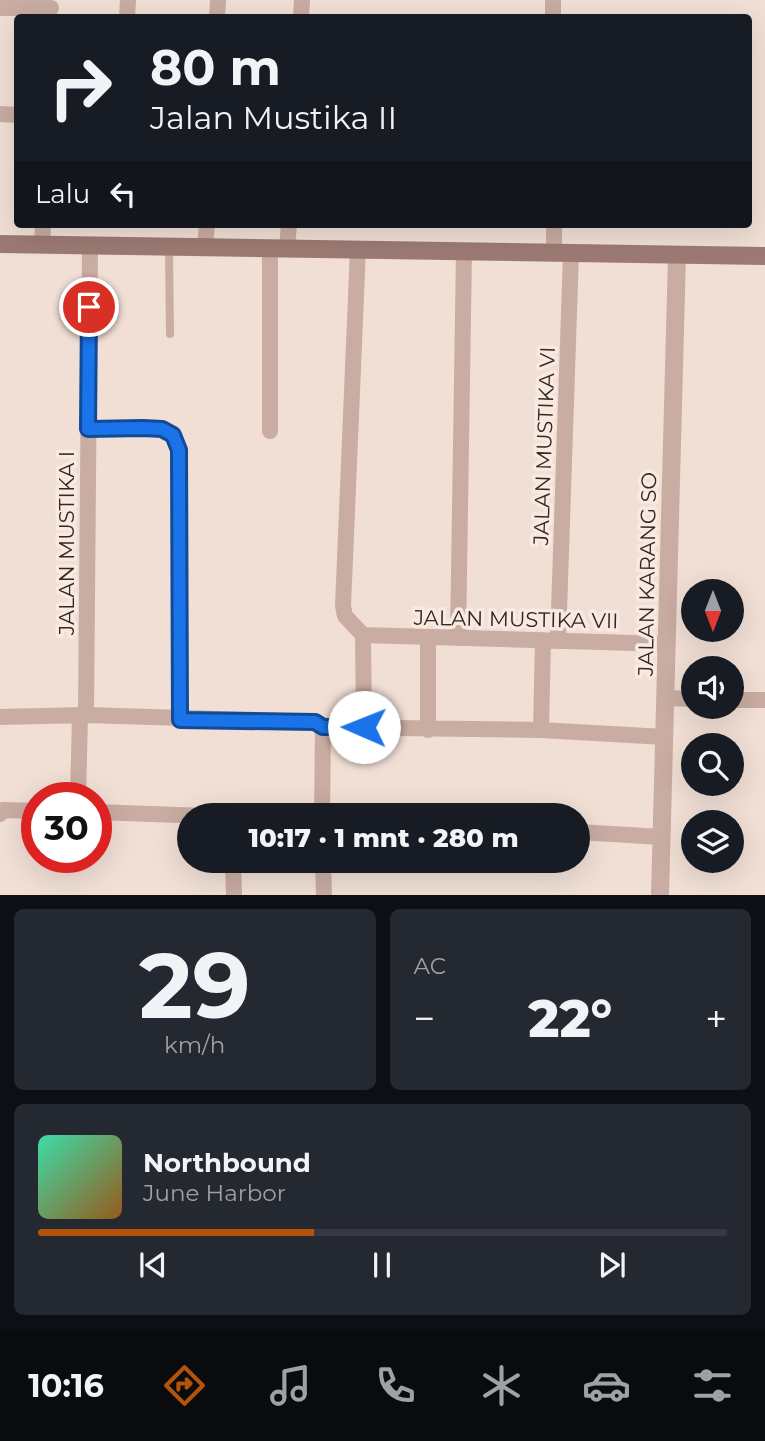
<!DOCTYPE html>
<html lang="id">
<meta charset="utf-8">
<style>
body{margin:0;font-family:Montserrat,sans-serif;background:#242831;color:#f1f3f6;height:100vh;display:flex;flex-direction:column;font-size:26px;white-space:nowrap}
*{box-sizing:border-box;margin:0}
p{font-size:23px;color:#9ea1a6}
.icon{flex:none;width:38px;height:38px;fill:none;stroke:currentColor;stroke-width:2;stroke-linecap:round;stroke-linejoin:round}
.map{position:relative;height:895px;overflow:hidden}
.side{display:flex;flex-direction:column;gap:14px;padding:14px;background:#0d0f14;flex:1}
.side>*{flex:none}
.hud{position:absolute;left:14px;top:14px;width:738px;height:214px;border-radius:7px;box-shadow:0 7px 28px #0002;background:#171b24;color:#f1f3f6;overflow:hidden}
.needle{width:46px;rotate:180deg}
.buttons{position:absolute;left:681px;top:579px;display:grid;gap:14px}
.buttons a{display:grid;place-items:center;width:63px;height:63px;border-radius:50%;background:#171b24;box-shadow:0 7px 28px #0002;font-size:35px}
.speed{position:absolute;left:21px;top:782px;display:flex;gap:14px;font-size:35px;font-weight:700;text-align:center}
.speed>*{display:grid;place-content:center;width:91px;height:91px;border-radius:50%;background:#171b24;box-shadow:0 7px 28px #0002;line-height:1}
.speed .limit{border:10px solid #d22;background:#fff;color:#111}
.pin{position:absolute;display:grid;place-items:center;width:60px;height:60px;color:#fff;margin:-30px;border:4px solid #fff;border-radius:50%;box-shadow:0 2px 7px #0007}
.me{position:absolute;width:77px;margin:-38px;rotate:271deg;stroke-linejoin:round;filter:drop-shadow(0 0 5px #0008)}
.turn{display:flex;align-items:center;gap:24px;height:147px;padding:0 21px;font-size:32px}
.turn .icon{width:91px;height:91px;stroke-width:2.5}
.turn b{display:block;font-size:49px;line-height:60px}
.then{display:flex;align-items:center;height:66px;padding:0 21px;background:#0003;gap:14px;font-size:26px}
.big{font-size:52px;font-weight:800;line-height:1.1}
.side .tile{flex:1;display:flex;flex-direction:column;justify-content:center;gap:10px;min-width:0;padding:0 24px;border-radius:10px;background:#242831}
.side .dial{align-items:center;gap:0}
.dial b{font-size:91px;line-height:1}
.song{display:flex;align-items:center;gap:21px}
.cover{width:84px;height:84px;border-radius:10px;background:linear-gradient(135deg,hsl(160 70% 55%),hsl(30 70% 35%))}
.played{height:7px;border-radius:4px;background:linear-gradient(90deg,#b45309 40%,#363941 40%)}
.keys{display:flex;justify-content:space-around;direction:ltr}
.heat{display:flex;justify-content:space-between;align-items:center;font-size:38px;direction:ltr}
.side .tiles{flex:1;display:grid;gap:14px;grid-template-columns:1fr 1fr}
.tile:last-child{grid-column:span 2}
.trip{position:absolute;left:177px;top:803px;width:413px;height:70px;border-radius:35px;background:#171b24;box-shadow:0 7px 28px #0002;font-weight:800;line-height:70px;text-align:center}
.tabs{display:flex;height:112px;justify-content:space-around;align-items:center;background:#090b0e;color:#9ea1a6}
.tabs .icon{width:49px;height:49px}
.tabs .current{color:#b45309}
.tabs b{font-size:32px;color:#f1f3f6}
.map>svg:first-child{display:block}
.lines{fill:none;stroke-linecap:round;stroke-linejoin:round}
.service{stroke:#c9aca2;stroke-width:8}
.minor{stroke:#c9aca2;stroke-width:16}
.tertiary{stroke:#c9aca2;stroke-width:18}
.secondary{stroke:#9c7a73;stroke-width:18}
.route-casing{stroke:#114b97;stroke-width:18}
.route{stroke:#1a73e8;stroke-width:12}
.labels{text-anchor:middle;dominant-baseline:central;stroke-width:7;stroke-linejoin:round;paint-order:stroke}
.street-label{font-size:21px;fill:#332624;stroke:#f9eae1}
</style>
<div class="map">
<svg width="765" height="895" viewBox="0 0 765 895">
<rect width="100%" height="100%" fill="#f1dfd5"/>
<g class="lines">
<!-- service -->
<path class="service" d="M 169,248 L 170,334"/>
<!-- minor -->
<path class="minor" d="M 553,0 L 553,18
M 0,8 L 51,8
M 127,18 L 128,0
M 217,18 L 218,0
M 301,18 L 302,0
M 0,114 L 18,115
M 554,224 L 554,253
M 42,245 L 43,224
M 205,247 L 207,224
M 287,248 L 289,224
M 270,249 L 270,431
M 358,249 L 343,606 L 345,616 L 363,635 L 364,728
M 88,429 L 143,428 L 162,429 L 173,435 L 179,450 L 180,720
M 363,635 L 667,644
M 428,638 L 428,730
M 458,638 L 464,251
M 543,640 L 541,730 L 664,737
M 558,641 L 571,253
M 667,698 L 693,699
M 732,700 L 765,700
M 86,715 L 90,245
M 0,717 L 86,715 L 315,722 L 323,727 L 541,730
M 78,798 L 80,716
M 96,812 L 206,816
M 0,814 L 3,810 L 37,811
M 322,816 L 323,727
M 578,832 L 662,837
M 233,861 L 234,895
M 323,861 L 324,895"/>
<!-- tertiary -->
<path class="tertiary" d="M 660,895 L 677,255"/>
<!-- secondary -->
<path class="secondary" d="M 0,244 L 765,256"/>
</g>
<g class="lines">
<defs>
<path id="route" d="M 89,307 L 88,429 L 143,428 L 162,429 L 173,435 L 179,450 L 180,720 L 315,722 L 323,727 L 364,727"/>
</defs>
<!-- route casing -->
<use href="#route" class="route-casing"/>
<!-- route -->
<use href="#route" class="route"/>
</g>
<g class="labels">
<!-- street labels -->
<g class="street-label">
<text transform="translate(544 446) rotate(-88)">JALAN MUSTIKA VI</text>
<text transform="translate(66 543) rotate(-90)">JALAN MUSTIKA I</text>
<text transform="translate(647 574) rotate(-89)">JALAN KARANG SO</text>
<text transform="translate(516 619) rotate(1)">JALAN MUSTIKA VII</text>
</g>
</g>
</svg>
<div class="buttons">
<a><svg class="needle" viewBox="-14 -14 28 28"><path d="M0-13l5 13h-10z" fill="#e53935"/><path d="M0 13l5-13h-10z" fill="#9ea1a6"/></svg></a>
<a><svg class="icon" aria-label="sound" viewBox="0 0 24 24"><path d="M4 9h4l5-4v14l-5-4H4zM17 9q2 3 0 6"/></svg></a>
<a><svg class="icon" aria-label="search" viewBox="0 0 24 24"><circle cx="10" cy="10" r="6"/><path d="M15 15l6 6"/></svg></a>
<a><svg class="icon" aria-label="layers" viewBox="0 0 24 24"><path d="M12 4l9 5-9 5-9-5zM3 14l9 5 9-5"/></svg></a>
</div>
<div class="speed"><div class="limit">30</div></div>
<div class="pin" style="left:89px;top:307px;background:#d93025"><svg class="icon" aria-label="arrive" viewBox="0 0 24 24"><path d="M6 21V4h12l-3 4 3 4H6"/></svg></div>
<svg class="me" style="left:364px;top:727px" viewBox="-20 -20 40 40"><circle r="19" fill="#fff"/><path d="M0-13L10 11 0 6-10 11z" fill="#1a73e8"/></svg>
<div class="trip">10:17 · 1 mnt · 280 m</div>
<div class="hud">
<div class="turn"><svg class="icon" aria-label="right" viewBox="0 0 24 24"><path d="M7 20v-9h11M14 6l5 5-5 5"/></svg><div><b>80 m</b>Jalan Mustika II</div></div>
<div class="then">Lalu<svg class="icon" aria-label="left" viewBox="0 0 24 24"><path d="M17 20v-9H6M10 6l-5 5 5 5"/></svg></div>
</div>
</div>
<section class="side">
<div class="tiles">
<div class="tile dial"><b>29</b><p>km/h</p></div>
<div class="tile"><p>AC</p>
<div class="heat"><a>−</a><b class="big">22°</b><a>+</a></div>
</div>
<div class="tile">
<div class="song"><i class="cover"></i><div><b>Northbound</b><p>June Harbor</p></div></div>
<div class="played"></div>
<div class="keys"><svg class="icon" aria-label="previous" viewBox="0 0 24 24"><path d="M18 5L8 12l10 7zM5 5v14"/></svg><svg class="icon" aria-label="pause" viewBox="0 0 24 24"><path d="M8 5v14M16 5v14"/></svg><svg class="icon" aria-label="next" viewBox="0 0 24 24"><path d="M6 5l10 7-10 7zM19 5v14"/></svg></div>
</div>
</div>
</section>
<nav class="tabs">
<b>10:16</b>
<svg class="icon current" aria-label="directions" viewBox="0 0 24 24"><path d="M12 3l9 9-9 9-9-9zM9 14v-3h6M13 9l2 2-2 2"/></svg>
<svg class="icon" aria-label="music" viewBox="0 0 24 24"><path d="M9 18V5l10-2v13"/><circle cx="6" cy="18" r="3"/><circle cx="16" cy="16" r="3"/></svg>
<svg class="icon" aria-label="phone" viewBox="0 0 24 24"><path d="M5 4h4l2 5-3 2q2 4 5 5l2-3 5 2v4C11 20 4 13 5 4z"/></svg>
<svg class="icon" aria-label="climate" viewBox="0 0 24 24"><path d="M12 3v18M4 7l16 10M4 17L20 7"/></svg>
<svg class="icon" aria-label="car" viewBox="0 0 24 24"><path d="M5 17H2v-5l4-1 3-4h7l3 4 3 1v5h-3M9 17h6M6 11h13"/><circle cx="7" cy="17" r="2"/><circle cx="17" cy="17" r="2"/></svg>
<svg class="icon" aria-label="filters" viewBox="0 0 24 24"><path d="M4 7h16M4 17h16"/><circle cx="9" cy="7" r="2"/><circle cx="15" cy="17" r="2"/></svg>
</nav>
